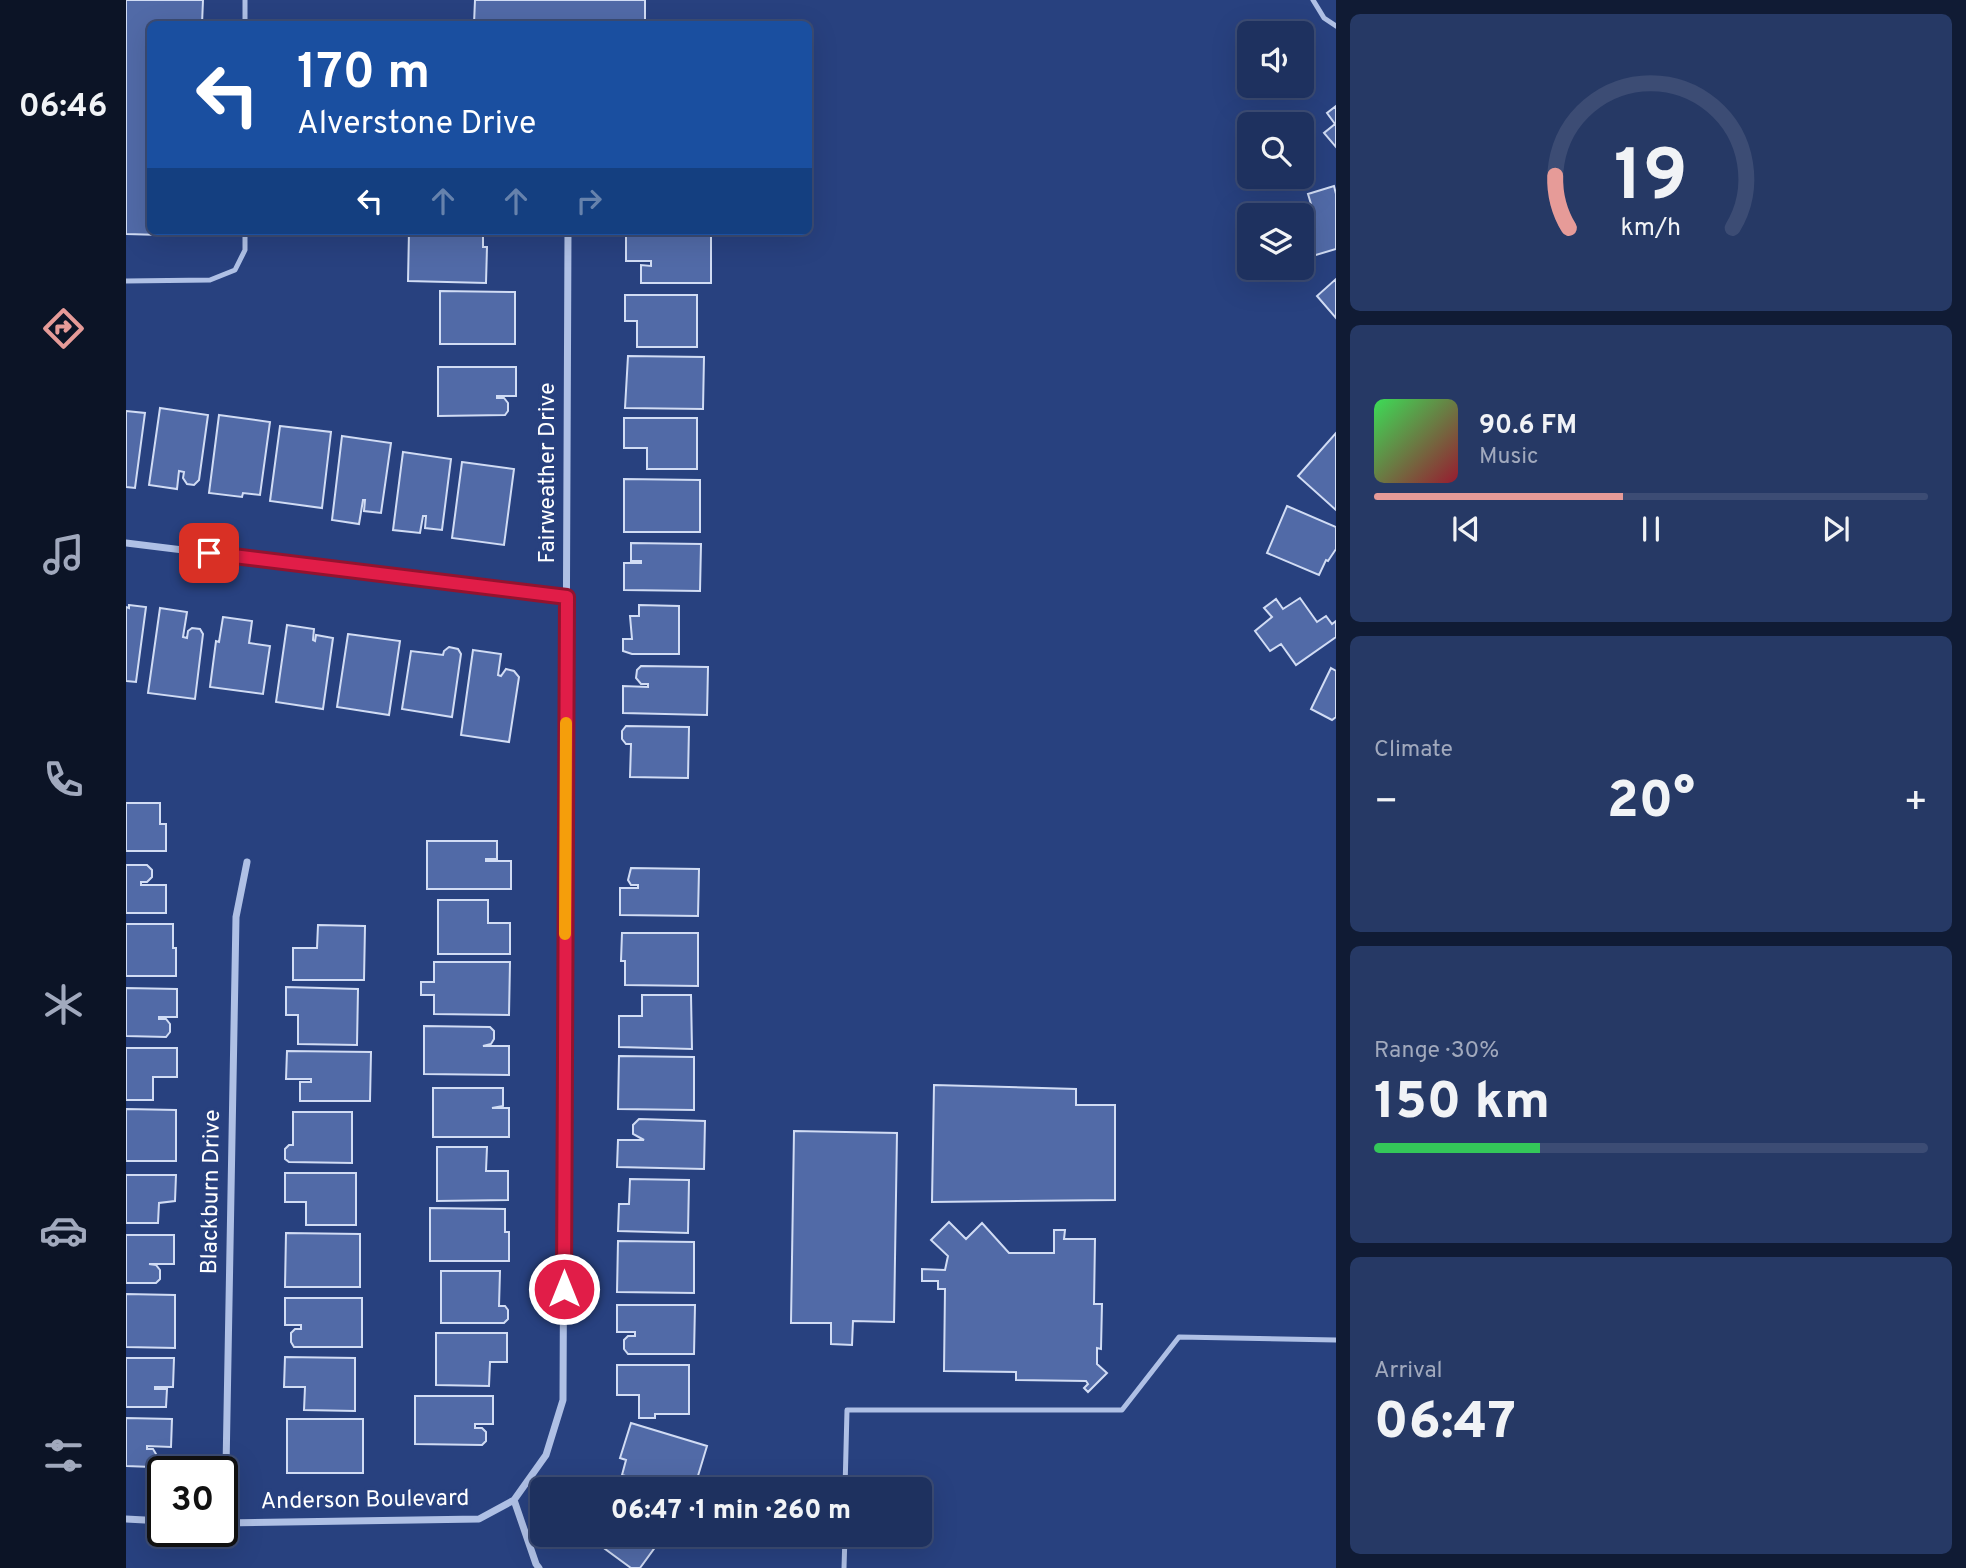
<!DOCTYPE html>
<meta charset="utf-8">
<style>
body{margin:0;font-family:Overpass,sans-serif;background:#263965;color:#f1f3f6;height:100vh;display:flex;flex-direction:column;font-size:26px;white-space:nowrap}
*{box-sizing:border-box;margin:0}
p{font-size:23px;color:#a1a9bd}
.icon{flex:none;width:38px;height:38px;fill:none;stroke:currentColor;stroke-width:2;stroke-linecap:round;stroke-linejoin:round}
.map{position:relative;flex:1;overflow:hidden}
.side{display:flex;flex-direction:column;gap:14px;padding:14px;background:#101b34;width:630px}
.side>*{flex:none}
.banner{position:absolute;left:21px;top:21px;width:665px;height:214px;border-radius:10px;box-shadow:0 7px 28px #0002,0 0 0 2px #3c4c74;background:#1a4fa0;color:#fff;overflow:hidden}
.tools{position:absolute;left:1111px;top:21px;display:grid;gap:14px}
.tools a{display:grid;place-items:center;width:77px;height:77px;border-radius:10px;background:#1e315f;box-shadow:0 7px 28px #0002,0 0 0 2px #3c4c74;font-size:35px}
.speed{position:absolute;left:21px;top:1456px;display:flex;gap:14px;font-size:35px;font-weight:700;text-align:center}
.speed>*{display:grid;place-content:center;width:91px;height:91px;border-radius:50%;background:#1e315f;box-shadow:0 7px 28px #0002,0 0 0 2px #3c4c74;line-height:1}
.speed .limit{border:4px solid #111;border-radius:10px;background:#fff;color:#111}
.pin{position:absolute;display:grid;place-items:center;width:60px;height:60px;color:#fff;margin:-30px;border-radius:14px;box-shadow:0 4px 10px #0006}
.me{position:absolute;width:77px;margin:-38px;rotate:0deg;stroke-linejoin:round;filter:drop-shadow(0 0 5px #0008)}
.turn{display:flex;align-items:center;gap:24px;height:147px;padding:0 35px;font-size:32px}
.turn .icon{width:91px;height:91px;stroke-width:2.5}
.turn b{display:block;font-size:49px;line-height:60px}
.lanes{display:flex;align-items:center;height:66px;padding:0 35px;background:#0003;justify-content:center;gap:35px;direction:ltr}
.lanes .off{opacity:.35}
.big{font-size:52px;font-weight:800;line-height:1.1}
.side .tile{flex:1;display:flex;flex-direction:column;justify-content:center;gap:10px;min-width:0;padding:0 24px;border-radius:10px;background:#263965}
.side .dial{align-items:center;gap:0}
.dial svg{height:182px;overflow:visible;fill:none;stroke:#3c4c74;stroke-width:7;stroke-linecap:round;text-anchor:middle}
.dial text{fill:#f1f3f6;stroke:none}
.song{display:flex;align-items:center;gap:21px}
.cover{width:84px;height:84px;border-radius:10px;background:linear-gradient(135deg,hsl(130 70% 55%),hsl(350 70% 35%))}
.played{height:7px;border-radius:4px;background:linear-gradient(90deg,#e69b98 45%,#3c4c74 45%)}
.keys{display:flex;justify-content:space-around;direction:ltr}
.heat{display:flex;justify-content:space-between;align-items:center;font-size:38px;direction:ltr}
.charge{height:10px;border-radius:5px;background:linear-gradient(90deg,#34c759 30%,#3c4c74 0)}
.trip{position:absolute;left:404px;top:1477px;width:402px;height:70px;border-radius:10px;background:#1e315f;box-shadow:0 7px 28px #0002,0 0 0 2px #3c4c74;font-weight:800;line-height:70px;text-align:center}
main{display:flex;flex:1;min-height:0}
.dock{display:flex;flex-direction:column;width:126px;justify-content:space-around;align-items:center;background:#0c1426;color:#a1a9bd}
.dock .icon{width:49px;height:49px}
.dock .selected{color:#e69b98}
.dock b{font-size:32px;color:#f1f3f6}
.map>svg:first-child{display:block}
.building{fill:#516aa7;stroke:#d1dcf4;stroke-width:2}
.lines{fill:none;stroke-linecap:round;stroke-linejoin:round}
.service{stroke:#afc0e5;stroke-width:5}
.minor{stroke:#afc0e5;stroke-width:7}
.route-casing{stroke:#92132f;stroke-width:18}
.route{stroke:#e11d48;stroke-width:12}
.slow{stroke:#f59e0b;stroke-width:12}
.labels{text-anchor:middle;dominant-baseline:central;stroke-width:7;stroke-linejoin:round;paint-order:stroke}
.street-label{font-size:23px;fill:#fff;stroke:#28417f}
</style>
<main>
<nav class="dock">
<b>06:46</b>
<svg class="icon selected" aria-label="directions" viewBox="0 0 24 24"><path d="M12 3l9 9-9 9-9-9zM9 14v-3h6M13 9l2 2-2 2"/></svg>
<svg class="icon" aria-label="music" viewBox="0 0 24 24"><path d="M9 18V5l10-2v13"/><circle cx="6" cy="18" r="3"/><circle cx="16" cy="16" r="3"/></svg>
<svg class="icon" aria-label="phone" viewBox="0 0 24 24"><path d="M5 4h4l2 5-3 2q2 4 5 5l2-3 5 2v4C11 20 4 13 5 4z"/></svg>
<svg class="icon" aria-label="climate" viewBox="0 0 24 24"><path d="M12 3v18M4 7l16 10M4 17L20 7"/></svg>
<svg class="icon" aria-label="car" viewBox="0 0 24 24"><path d="M5 17H2v-5l4-1 3-4h7l3 4 3 1v5h-3M9 17h6M6 11h13"/><circle cx="7" cy="17" r="2"/><circle cx="17" cy="17" r="2"/></svg>
<svg class="icon" aria-label="filters" viewBox="0 0 24 24"><path d="M4 7h16M4 17h16"/><circle cx="9" cy="7" r="2"/><circle cx="15" cy="17" r="2"/></svg>
</nav>
<div class="map">
<svg width="1210" height="1568" viewBox="0 0 1210 1568">
<rect width="100%" height="100%" fill="#28417f"/>
<!-- building -->
<path class="building" d="M 0,0 L 77,0 L 76,24 L 24,24 L 24,231 L 70,231 L 70,236 L 0,234 Z
M 349,0 L 519,0 L 519,24 L 348,24 Z
M 1210,106 L 1210,147 L 1198,133 L 1209,124 L 1201,113 Z
M 1208,186 L 1210,194 L 1210,249 L 1183,257 L 1176,235 L 1176,215 L 1170,215 L 1168,209 L 1185,204 L 1182,194 Z
M 283,231 L 357,231 L 357,247 L 361,247 L 360,283 L 282,281 Z
M 500,235 L 585,235 L 585,283 L 515,283 L 515,265 L 525,266 L 525,261 L 500,261 Z
M 1210,279 L 1210,318 L 1191,296 Z
M 314,291 L 389,292 L 389,344 L 314,344 Z
M 499,295 L 571,295 L 571,347 L 511,347 L 511,321 L 499,321 Z
M 502,356 L 578,357 L 577,409 L 499,408 Z
M 312,367 L 390,367 L 390,396 L 371,396 L 371,398 L 378,398 L 382,403 L 382,411 L 379,415 L 312,416 Z
M 34,408 L 82,415 L 73,480 L 68,485 L 61,484 L 57,478 L 58,472 L 53,471 L 51,489 L 23,485 Z
M 0,411 L 19,413 L 9,488 L 0,487 Z
M 93,415 L 144,422 L 134,495 L 117,493 L 116,497 L 83,493 Z
M 498,418 L 571,418 L 571,469 L 521,469 L 521,448 L 498,448 Z
M 154,426 L 205,432 L 196,508 L 144,501 Z
M 1210,433 L 1210,510 L 1172,476 Z
M 216,436 L 265,443 L 255,513 L 238,511 L 239,500 L 237,500 L 233,524 L 206,520 Z
M 277,452 L 325,459 L 316,530 L 299,528 L 300,516 L 297,516 L 294,533 L 267,530 Z
M 336,462 L 388,469 L 378,545 L 326,538 Z
M 498,479 L 574,480 L 574,532 L 498,532 Z
M 1161,506 L 1210,527 L 1210,549 L 1202,561 L 1200,560 L 1193,575 L 1141,553 Z
M 505,543 L 575,544 L 574,591 L 498,590 L 498,563 L 515,563 L 515,561 L 505,561 Z
M 1174,598 L 1191,622 L 1200,616 L 1206,624 L 1210,621 L 1210,637 L 1170,665 L 1155,644 L 1144,651 L 1129,631 L 1146,617 L 1138,608 L 1150,599 L 1157,609 Z
M 3,605 L 20,607 L 10,682 L 0,681 L 0,607 L 3,608 Z
M 513,605 L 553,606 L 553,654 L 506,654 L 497,651 L 497,639 L 506,639 L 504,616 L 513,616 Z
M 34,608 L 61,612 L 57,637 L 61,638 L 62,631 L 66,628 L 74,629 L 77,634 L 69,699 L 22,693 Z
M 97,617 L 126,621 L 123,643 L 144,646 L 137,694 L 84,687 L 90,641 L 93,642 Z
M 161,625 L 188,629 L 187,640 L 189,641 L 190,635 L 207,638 L 197,709 L 150,702 Z
M 222,634 L 274,641 L 263,715 L 211,707 Z
M 323,647 L 332,649 L 335,654 L 326,717 L 276,709 L 285,651 L 317,655 L 318,651 Z
M 347,650 L 375,654 L 372,675 L 375,676 L 380,669 L 388,671 L 393,677 L 383,742 L 335,735 Z
M 515,666 L 582,667 L 581,715 L 497,713 L 497,686 L 522,687 L 522,684 L 515,684 L 510,678 L 511,670 Z
M 1205,668 L 1210,671 L 1210,717 L 1206,720 L 1185,709 Z
M 500,726 L 563,727 L 562,778 L 504,777 L 505,744 L 500,744 L 496,739 L 496,731 Z
M 0,803 L 34,803 L 34,824 L 40,824 L 40,851 L 0,851 Z
M 301,841 L 371,841 L 371,859 L 360,859 L 360,861 L 385,861 L 385,889 L 301,889 Z
M 0,865 L 21,865 L 26,870 L 26,877 L 21,882 L 15,882 L 15,885 L 40,885 L 40,913 L 0,913 Z
M 505,868 L 573,869 L 572,916 L 494,915 L 494,888 L 512,888 L 512,885 L 505,885 L 502,880 Z
M 312,900 L 362,900 L 362,923 L 384,923 L 384,954 L 312,954 Z
M 0,924 L 47,924 L 47,948 L 50,948 L 50,976 L 0,976 Z
M 192,925 L 239,926 L 238,980 L 167,980 L 167,948 L 191,948 Z
M 496,933 L 572,933 L 572,986 L 499,985 L 499,961 L 495,961 Z
M 308,962 L 384,962 L 383,1015 L 308,1014 L 308,995 L 295,995 L 295,982 L 308,982 Z
M 160,987 L 232,989 L 231,1045 L 172,1044 L 172,1015 L 160,1015 Z
M 0,988 L 51,989 L 51,1017 L 33,1017 L 33,1019 L 40,1019 L 44,1024 L 44,1032 L 40,1037 L 0,1036 Z
M 516,995 L 565,995 L 566,1049 L 493,1047 L 493,1016 L 516,1016 Z
M 298,1026 L 364,1027 L 368,1031 L 368,1039 L 365,1044 L 357,1046 L 383,1046 L 383,1075 L 298,1074 Z
M 0,1048 L 51,1048 L 51,1077 L 27,1077 L 27,1100 L 0,1100 Z
M 161,1051 L 245,1052 L 244,1101 L 174,1101 L 174,1082 L 185,1082 L 185,1079 L 160,1079 Z
M 493,1056 L 568,1057 L 568,1110 L 492,1109 Z
M 808,1085 L 950,1089 L 950,1105 L 989,1105 L 989,1200 L 806,1202 Z
M 307,1088 L 377,1088 L 377,1106 L 366,1108 L 383,1108 L 383,1137 L 307,1137 Z
M 0,1109 L 50,1110 L 50,1161 L 0,1161 Z
M 167,1112 L 226,1112 L 226,1163 L 163,1162 L 159,1159 L 159,1149 L 163,1145 L 167,1145 Z
M 513,1119 L 579,1121 L 578,1169 L 491,1167 L 492,1140 L 518,1140 L 507,1134 L 507,1125 Z
M 668,1131 L 771,1133 L 768,1322 L 727,1321 L 726,1345 L 705,1344 L 705,1323 L 665,1323 Z
M 311,1147 L 361,1147 L 360,1171 L 382,1171 L 382,1200 L 311,1201 Z
M 159,1173 L 230,1173 L 230,1225 L 180,1225 L 180,1202 L 159,1202 Z
M 0,1175 L 50,1175 L 49,1201 L 33,1203 L 32,1223 L 0,1223 Z
M 504,1179 L 563,1180 L 562,1233 L 492,1231 L 493,1204 L 503,1204 Z
M 304,1208 L 379,1209 L 379,1232 L 383,1232 L 383,1261 L 304,1261 Z
M 823,1222 L 840,1239 L 856,1223 L 883,1253 L 928,1253 L 928,1230 L 939,1230 L 938,1239 L 969,1239 L 968,1304 L 976,1304 L 975,1349 L 971,1348 L 971,1364 L 981,1373 L 962,1392 L 958,1388 L 962,1384 L 960,1381 L 890,1380 L 890,1372 L 818,1371 L 819,1289 L 812,1289 L 812,1281 L 796,1281 L 796,1269 L 819,1270 L 822,1256 L 805,1240 Z
M 160,1233 L 234,1234 L 234,1287 L 159,1287 Z
M 0,1235 L 48,1235 L 48,1264 L 23,1264 L 30,1265 L 34,1270 L 34,1279 L 30,1283 L 0,1283 Z
M 492,1241 L 568,1242 L 568,1293 L 491,1292 Z
M 315,1271 L 374,1271 L 373,1306 L 379,1306 L 382,1310 L 382,1319 L 378,1323 L 315,1323 Z
M 0,1294 L 49,1295 L 49,1348 L 0,1347 Z
M 159,1298 L 236,1298 L 236,1347 L 168,1347 L 165,1342 L 165,1333 L 169,1329 L 175,1329 L 175,1325 L 159,1325 Z
M 491,1305 L 569,1305 L 568,1354 L 502,1354 L 498,1349 L 498,1340 L 502,1336 L 509,1336 L 509,1332 L 491,1332 Z
M 310,1333 L 381,1333 L 381,1362 L 364,1362 L 363,1386 L 310,1385 Z
M 159,1357 L 229,1358 L 229,1411 L 178,1410 L 179,1387 L 158,1387 Z
M 0,1358 L 48,1358 L 47,1387 L 29,1387 L 29,1389 L 41,1389 L 40,1407 L 0,1407 Z
M 491,1365 L 563,1365 L 563,1414 L 529,1414 L 529,1418 L 513,1418 L 513,1395 L 491,1395 Z
M 289,1396 L 367,1396 L 367,1424 L 349,1424 L 349,1428 L 356,1428 L 360,1432 L 360,1441 L 356,1445 L 289,1444 Z
M 0,1418 L 46,1419 L 45,1447 L 21,1446 L 21,1449 L 27,1449 L 30,1454 L 30,1461 L 26,1467 L 0,1466 Z
M 161,1419 L 237,1419 L 237,1473 L 161,1473 Z
M 505,1423 L 581,1446 L 568,1489 L 543,1489 L 496,1475 L 500,1460 L 494,1458 Z
M 471,1482 L 481,1489 L 466,1489 Z
M 460,1535 L 538,1535 L 514,1568 L 505,1568 Z"/>
<g class="lines">
<!-- service -->
<path class="service" d="M 119,0 L 119,24
M 1187,0 L 1198,18 L 1210,26
M 0,281 L 84,280 L 109,270 L 119,250 L 119,231
M 719,1489 L 721,1410 L 996,1410 L 1053,1337 L 1210,1340
M 718,1568 L 719,1535"/>
<!-- minor -->
<path class="minor" d="M 0,543 L 441,597
M 388,1500 L 410,1564 L 413,1568
M 0,1519 L 37,1521
M 96,1523 L 353,1519 L 388,1500 L 420,1455 L 437,1400 L 442,231
M 99,1523 L 110,917 L 121,862"/>
</g>
<g class="lines">
<defs>
<path id="route" d="M 83,553 L 441,597 L 438,1289"/>
</defs>
<!-- route casing -->
<use href="#route" class="route-casing"/>
<!-- route -->
<use href="#route" class="route"/>
<!-- slow -->
<path class="slow" d="M 439,934 L 440,723"/>
</g>
<g class="labels">
<!-- street labels -->
<g class="street-label">
<text transform="translate(422 473) rotate(-90)">Fairweather Drive</text>
<text transform="translate(86 1192) rotate(-89)">Blackburn Drive</text>
<text transform="translate(239 1501) rotate(-1)">Anderson Boulevard</text>
</g>
</g>
</svg>
<div class="tools">
<a><svg class="icon" aria-label="sound" viewBox="0 0 24 24"><path d="M4 9h4l5-4v14l-5-4H4zM17 9q2 3 0 6"/></svg></a>
<a><svg class="icon" aria-label="search" viewBox="0 0 24 24"><circle cx="10" cy="10" r="6"/><path d="M15 15l6 6"/></svg></a>
<a><svg class="icon" aria-label="layers" viewBox="0 0 24 24"><path d="M12 4l9 5-9 5-9-5zM3 14l9 5 9-5"/></svg></a>
</div>
<div class="speed"><div class="limit">30</div></div>
<div class="pin" style="left:83px;top:553px;background:#d93025"><svg class="icon" aria-label="arrive" viewBox="0 0 24 24"><path d="M6 21V4h12l-3 4 3 4H6"/></svg></div>
<svg class="me" style="left:438px;top:1289px" viewBox="-20 -20 40 40"><circle r="17" fill="#e11d48" stroke="#fff" stroke-width="3"/><path d="M0-11L8 9 0 5-8 9z" fill="#fff"/></svg>
<div class="trip">06:47 · 1 min · 260 m</div>
<div class="banner">
<div class="turn"><svg class="icon" aria-label="left" viewBox="0 0 24 24"><path d="M17 20v-9H6M10 6l-5 5 5 5"/></svg><div><b>170 m</b>Alverstone Drive</div></div>
<div class="lanes"><svg class="icon" aria-label="left" viewBox="0 0 24 24"><path d="M17 20v-9H6M10 6l-5 5 5 5"/></svg><svg class="icon off" aria-label="ahead" viewBox="0 0 24 24"><path d="M12 20V5M6 11l6-6 6 6"/></svg><svg class="icon off" aria-label="ahead" viewBox="0 0 24 24"><path d="M12 20V5M6 11l6-6 6 6"/></svg><svg class="icon off" aria-label="right" viewBox="0 0 24 24"><path d="M7 20v-9h11M14 6l5 5-5 5"/></svg></div>
</div>
</div>
<section class="side">
<div class="tile dial"><svg viewBox="0 0 100 80">
<path d="M14 69A42 42 0 1 1 86 69"/>
<path d="M14 69A42 42 0 0 1 8 46" stroke="#e69b98"/>
<text x="50" y="56" font-size="32" font-weight="700">19</text>
<text x="50" y="72" font-size="11">km/h</text>
</svg></div>
<div class="tile">
<div class="song"><i class="cover"></i><div><b>90.6 FM</b><p>Music</p></div></div>
<div class="played"></div>
<div class="keys"><svg class="icon" aria-label="previous" viewBox="0 0 24 24"><path d="M18 5L8 12l10 7zM5 5v14"/></svg><svg class="icon" aria-label="pause" viewBox="0 0 24 24"><path d="M8 5v14M16 5v14"/></svg><svg class="icon" aria-label="next" viewBox="0 0 24 24"><path d="M6 5l10 7-10 7zM19 5v14"/></svg></div>
</div>
<div class="tile"><p>Climate</p>
<div class="heat"><a>−</a><b class="big">20°</b><a>+</a></div>
</div>
<div class="tile"><p>Range · 30%</p><b class="big">150 km</b><div class="charge"></div></div>
<div class="tile"><p>Arrival</p><b class="big">06:47</b></div>
</section>
</main>
